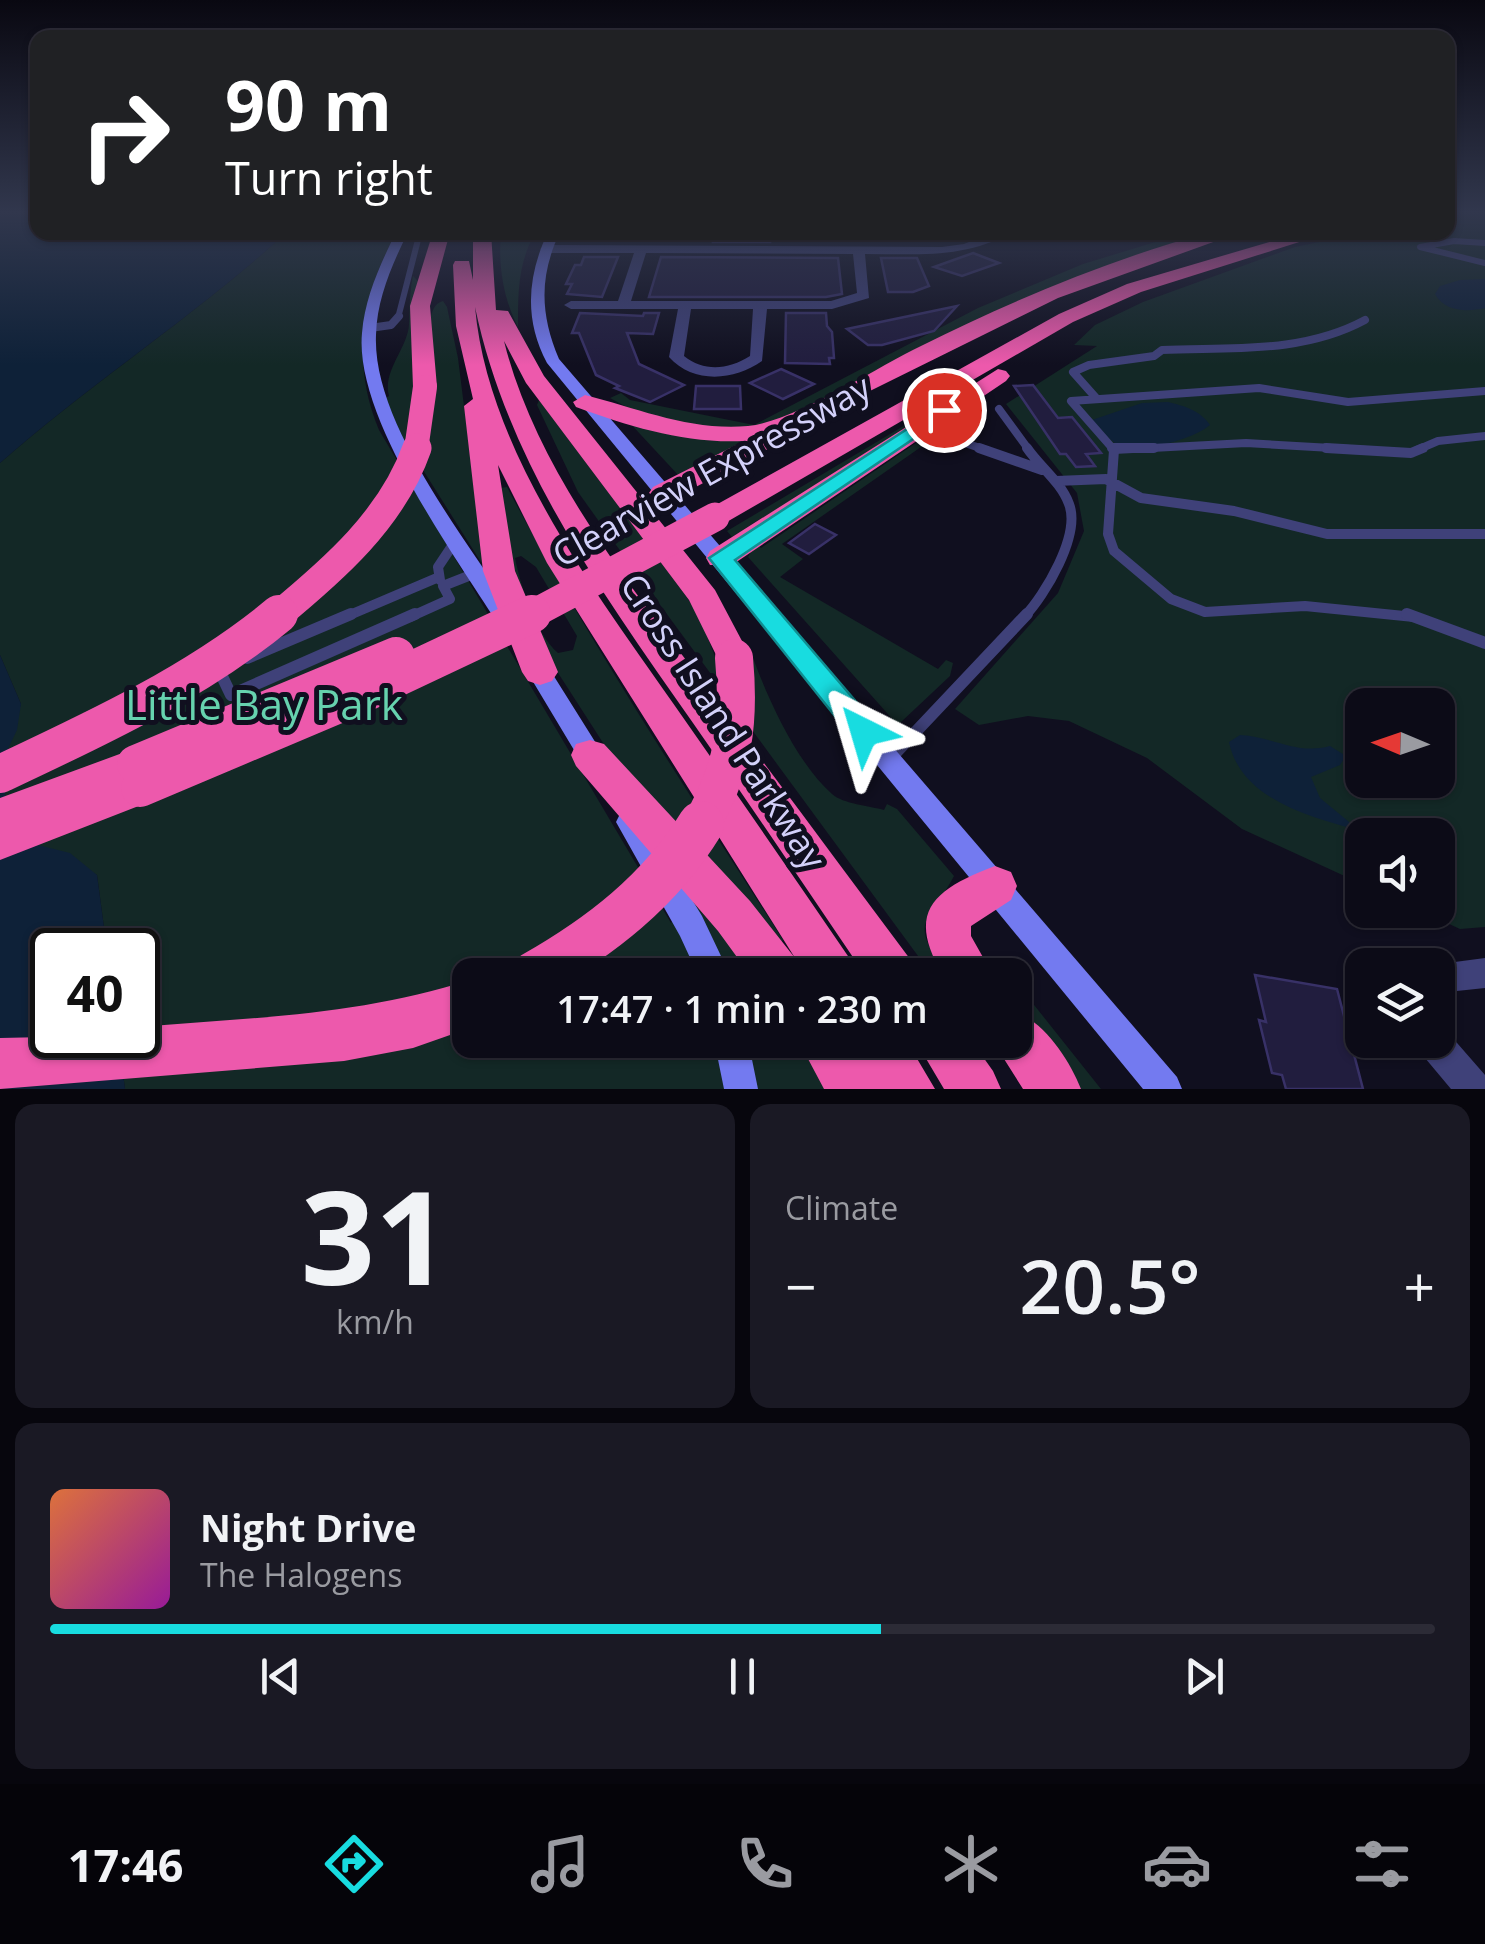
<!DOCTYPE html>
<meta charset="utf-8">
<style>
body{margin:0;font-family:"Open Sans",sans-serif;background:#1a1924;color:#f1f3f6;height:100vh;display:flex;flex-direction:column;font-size:38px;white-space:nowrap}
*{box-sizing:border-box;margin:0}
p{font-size:32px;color:#9a9ba1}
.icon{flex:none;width:55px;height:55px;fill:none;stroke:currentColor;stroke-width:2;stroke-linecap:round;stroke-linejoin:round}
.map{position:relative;height:1089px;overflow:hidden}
.sheet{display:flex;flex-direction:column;gap:15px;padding:15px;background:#07060d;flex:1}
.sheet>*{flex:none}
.top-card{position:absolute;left:30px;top:30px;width:1425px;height:210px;border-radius:20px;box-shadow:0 2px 8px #0004,0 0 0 2px #2c2b36;background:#202124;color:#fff;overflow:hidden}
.needle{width:65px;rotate:272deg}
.buttons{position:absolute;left:1345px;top:688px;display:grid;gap:20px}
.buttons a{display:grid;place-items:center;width:110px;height:110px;border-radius:20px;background:#0c0b17;box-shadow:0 2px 8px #0004,0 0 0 2px #2c2b36;font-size:50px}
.speed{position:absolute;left:30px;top:928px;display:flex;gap:20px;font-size:50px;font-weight:700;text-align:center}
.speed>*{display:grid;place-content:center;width:130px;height:130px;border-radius:50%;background:#0c0b17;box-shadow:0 2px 8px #0004,0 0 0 2px #2c2b36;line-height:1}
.speed .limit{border:5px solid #111;border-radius:15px;background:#fff;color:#111}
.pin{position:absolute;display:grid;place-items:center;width:85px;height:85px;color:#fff;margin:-42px;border:5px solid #fff;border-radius:50%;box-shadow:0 2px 10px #0007}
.me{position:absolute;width:110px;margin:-55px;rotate:320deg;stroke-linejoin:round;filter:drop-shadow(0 0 8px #0008)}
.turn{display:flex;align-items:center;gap:35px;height:210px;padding:0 30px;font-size:45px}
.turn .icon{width:130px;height:130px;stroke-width:2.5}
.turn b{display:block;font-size:70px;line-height:85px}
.big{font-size:75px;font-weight:600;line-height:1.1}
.sheet .card{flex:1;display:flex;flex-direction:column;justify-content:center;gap:15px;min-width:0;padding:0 35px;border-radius:20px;background:#1a1924}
.sheet .dial{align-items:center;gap:0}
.dial b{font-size:130px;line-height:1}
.song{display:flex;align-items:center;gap:30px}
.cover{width:120px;height:120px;border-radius:15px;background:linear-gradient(135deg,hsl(20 70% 55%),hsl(300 70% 35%))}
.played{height:10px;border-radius:5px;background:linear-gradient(90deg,#18dce0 60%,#2c2b36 60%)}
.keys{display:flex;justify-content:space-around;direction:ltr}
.heat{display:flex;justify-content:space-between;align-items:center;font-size:55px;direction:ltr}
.sheet .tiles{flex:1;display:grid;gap:15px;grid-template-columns:1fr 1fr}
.card:last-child{grid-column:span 2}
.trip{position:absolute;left:452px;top:958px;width:580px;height:100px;border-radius:20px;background:#0c0b17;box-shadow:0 2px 8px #0004,0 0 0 2px #2c2b36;font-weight:600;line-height:100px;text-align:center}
.tab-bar{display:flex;height:160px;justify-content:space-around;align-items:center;background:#050409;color:#9a9ba1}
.tab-bar .icon{width:70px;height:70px}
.tab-bar .on{color:#18dce0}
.tab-bar b{font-size:45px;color:#f1f3f6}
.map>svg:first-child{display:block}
.green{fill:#132826;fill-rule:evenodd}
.water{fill:#0e2138}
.building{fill:#211d3e;stroke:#383167;stroke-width:2.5}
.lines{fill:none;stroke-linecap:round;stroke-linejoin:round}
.lane-far3{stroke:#3f4179;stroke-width:6}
.lane-far2{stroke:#3f4179;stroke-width:8}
.lane-far1{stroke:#3f4179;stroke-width:10}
.lane{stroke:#3f4179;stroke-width:12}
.street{fill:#3f4179;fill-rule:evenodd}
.secondary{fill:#737af0;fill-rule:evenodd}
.highway{fill:#ed59ac;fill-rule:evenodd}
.highway-bridge-far3{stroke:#ed59ac;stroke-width:24}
.highway-bridge-far2{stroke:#ed59ac;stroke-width:29}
.highway-bridge-far1{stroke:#ed59ac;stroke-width:38}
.highway-bridge{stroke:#ed59ac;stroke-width:46}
.route{fill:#18dce0;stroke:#108f92;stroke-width:2.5}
.labels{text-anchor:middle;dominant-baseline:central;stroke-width:10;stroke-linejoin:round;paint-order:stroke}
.street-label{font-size:35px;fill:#d3d1fa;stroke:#100f1f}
.near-park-label{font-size:42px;fill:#66d2ae;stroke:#100f1f}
</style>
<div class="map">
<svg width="1485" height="1089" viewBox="0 0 1485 1089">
<rect width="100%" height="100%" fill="#100f1f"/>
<!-- green -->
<path class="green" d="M 1485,212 L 1485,927 L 1460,929 L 1419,910 L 1438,910 L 1438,835 L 1362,835 L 1362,884 L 1242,829 L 1147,758 L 1069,721 L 1028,716 L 979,725 L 955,709 L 1058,593 L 1084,531 L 1077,493 L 1006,404 L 1097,346 L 1074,345 L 1095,325 L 1143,302 L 1295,247 L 1363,233 L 1448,232 L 1448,214 ZM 1362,705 L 1438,705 L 1438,780 L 1362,780 Z
M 286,233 L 396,233 C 361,295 351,363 379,430 L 671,923 L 691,887 L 763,975 L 470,975 L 470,1040 L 810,1040 L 841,1089 L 125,1089 L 118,1035 L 138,1035 L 138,950 L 107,950 L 97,875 L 34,844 L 5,800 L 5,755 L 21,704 L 0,655 L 0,463 C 92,382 196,315 286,233 Z
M 501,233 L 535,233 C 518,264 518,291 518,327 C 503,298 498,265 501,233 Z
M 1185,233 L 1218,233 L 940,339 L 776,424 L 714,432 L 634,411 L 610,398 L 621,393 L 630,400 L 754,425 L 978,308 L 1083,264 Z
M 413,276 L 418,281 L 429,326 C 431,316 432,304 443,301 L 447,307 L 458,358 L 484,567 L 401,435 L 384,399 L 389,396 C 382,371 408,348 409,324 C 410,312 409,293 413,276 Z
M 959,393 L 768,520 L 763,517 L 732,537 L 727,531 Z
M 539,400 L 683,592 L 699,615 L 717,662 L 753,658 C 769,701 797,763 832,794 C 843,804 870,806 884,810 L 887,804 L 897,809 L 954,876 C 928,925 906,920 949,975 L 932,975 L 608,534 L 578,492 L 537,405 Z
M 978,401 L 984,403 L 944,445 L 931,440 L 782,544 L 803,559 L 780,577 L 938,669 L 946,660 L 953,663 L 950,676 L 900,723 L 895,722 L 748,557 L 756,544 L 761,548 Z
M 628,421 L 745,441 L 680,477 Z
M 507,487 C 590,644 688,792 783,940 L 776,947 L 616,763 L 542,648 L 511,581 L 494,489 ZM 521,556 L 536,567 L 577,636 L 573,650 L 558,653 C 535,633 521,587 515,558 Z
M 1015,981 L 1101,1089 L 1076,1089 L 1015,1004 Z"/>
<!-- water -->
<path class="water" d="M 0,212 L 37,212 L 38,232 L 286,233 C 196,315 92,382 0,463 Z
M 1485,279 L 1485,308 C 1467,312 1445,312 1435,294 L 1440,286 L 1460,280 Z
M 1168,402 C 1184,406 1200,410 1210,425 C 1192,440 1138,455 1115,443 C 1108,439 1100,426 1092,420 L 1142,403 Z
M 0,655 L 21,704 L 17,730 L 5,755 L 5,800 L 34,844 L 70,853 L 97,875 L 107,950 L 52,950 L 52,1035 L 118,1035 L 125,1089 L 0,1089 Z
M 1240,735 C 1275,737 1296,755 1330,746 L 1346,756 L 1340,765 L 1311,777 L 1320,798 L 1360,831 C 1311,817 1241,800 1229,742 Z"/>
<!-- building -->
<path class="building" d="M 714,232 L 770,232 L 770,242 L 713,242 Z
M 973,253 L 999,263 L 962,276 L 934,267 Z
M 584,257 L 618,257 L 602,297 L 567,294 L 572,284 L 566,284 L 575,265 L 581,265 Z
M 661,257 L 838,258 L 842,294 L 826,297 L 649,297 Z
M 881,258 L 917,258 L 929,286 L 913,292 L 888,292 Z
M 957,306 L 934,331 L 882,345 L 868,345 L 847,329 Z
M 580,313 L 643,316 L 644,313 L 659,313 L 653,334 L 627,333 L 639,364 L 684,385 L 650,402 L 615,388 L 619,386 L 596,375 L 579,333 L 572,333 Z
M 786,313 L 826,313 L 827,326 L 832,332 L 834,358 L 829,358 L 830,364 L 785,363 Z
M 781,369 L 814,384 L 783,399 L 750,383 Z
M 1033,385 L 1058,418 L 1072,417 L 1101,453 L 1086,454 L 1095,466 L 1076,467 L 1066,454 L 1060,454 L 1014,386 Z
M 696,386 L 740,386 L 741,409 L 694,409 Z
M 815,524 L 836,535 L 809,554 L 789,543 Z
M 1255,975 L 1337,989 L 1363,1089 L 1286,1089 L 1282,1075 L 1272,1073 L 1259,1020 L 1266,1022 Z"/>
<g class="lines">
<!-- lane-far3 -->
<path class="lane-far3" d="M 1485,243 L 1454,241 L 1420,247 L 1485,263
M 398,318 L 420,232"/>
<!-- lane-far2 -->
<path class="lane-far2" d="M 370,328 L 391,325 L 399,316
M 1097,399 L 1073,372 L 1089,365 L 1154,356 L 1162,350 C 1231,347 1302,354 1365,320
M 999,409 L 1029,450
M 959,441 L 986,450
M 1367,450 L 1246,443 L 1114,450 L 1071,401 L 1259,388 L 1348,402 L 1485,391
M 1417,450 L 1438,441 L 1485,436"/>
<!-- lane-far1 -->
<path class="lane-far1" d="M 979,448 L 1042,470
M 1112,448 L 1154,448
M 1326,448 L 1411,453 L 1423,448
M 1114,450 L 1108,534 L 1114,551 L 1171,599 L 1205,612 L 1305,606 L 1414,617
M 1056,481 L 1106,479 L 1141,498 L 1234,511 L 1327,534 L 1485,534
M 440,580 L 438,567 L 456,540
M 345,617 L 439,577
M 410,617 L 450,599 L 443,586 L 476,573
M 1024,617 C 1045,595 1081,535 1069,504 C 1061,482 1040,467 1027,448"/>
<!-- lane -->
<path class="lane" d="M 1407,614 L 1485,643
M 247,658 L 351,614
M 222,669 L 219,670 L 231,695 L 415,614
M 889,760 L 1027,614"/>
<!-- street -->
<path class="street" d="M 994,232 L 1011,232 C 967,259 915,254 865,254 L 869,298 L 832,309 L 767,309 L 762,361 C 734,381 693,384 669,357 L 678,309 L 571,309 L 564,305 L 571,301 L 618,301 L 634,253 L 546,253 L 540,249 L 546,245 L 942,247 L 964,244 ZM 646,253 L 853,254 L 857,293 L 831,301 L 631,301 ZM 691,309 L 753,309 L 750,356 C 728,370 704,372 684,356 Z
M 1485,958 L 1485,988 L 1438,993 L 1438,965 L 1432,965 Z
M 1438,1026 L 1444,1028 L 1485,1075 L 1485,1089 L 1451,1089 L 1420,1052 L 1415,1040 L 1438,1040 Z"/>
<!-- secondary -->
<path class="secondary" d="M 396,232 L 408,232 C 392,265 377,298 376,335 C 372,426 472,546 519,622 L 516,627 L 500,627 C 455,556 354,417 362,333 C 365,297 380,265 396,232 Z
M 548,232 L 560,232 C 539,276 540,314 559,359 L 1177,1077 L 1182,1089 L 1143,1089 L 547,363 C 524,320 527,276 548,232 Z
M 532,652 L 540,654 L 604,756 L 608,763 L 604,770 L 595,773 L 586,770 L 520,660 L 524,654 Z
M 630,810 L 640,814 L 702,916 L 730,975 L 698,975 L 680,936 L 616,822 L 620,814 Z
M 714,1040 L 748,1040 L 758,1089 L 724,1089 Z"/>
<!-- highway -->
<path class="highway" d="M 433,232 L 450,232 L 430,306 L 437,387 L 425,394 L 413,387 L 410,306 Z
M 473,232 L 491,232 L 496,310 L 508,311 L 544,376 L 715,590 L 751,658 L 746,667 L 734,670 L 722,667 L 689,600 L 526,383 L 504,341 C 537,475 642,601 724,710 C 786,792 848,876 910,959 L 917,975 L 865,975 C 808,891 751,806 693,723 C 603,594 508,464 475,307 C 488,454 600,598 682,716 C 738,796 794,877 850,959 L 857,975 L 806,975 L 796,959 L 803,975 L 750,975 L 718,931 L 576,766 L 571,755 L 576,744 L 590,740 L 604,744 L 750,901 L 795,958 L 547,563 L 498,465 L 515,571 L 558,672 L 552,681 L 540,685 L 528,681 L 522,672 L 483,571 L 464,406 L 473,399 L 456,326 L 453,265 L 455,261 L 469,261 L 473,280 Z
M 1211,232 L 1241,232 L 1058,298 L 781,435 L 779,443 L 673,499 L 663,501 L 649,493 L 653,487 L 744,441 C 686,444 631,427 576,407 L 573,402 L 585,395 C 640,409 690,431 748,426 C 796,421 875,368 921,346 C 1014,300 1110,259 1211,232 Z
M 1303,232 L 1331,232 L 1141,292 L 1073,322 L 725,523 L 705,523 L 701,517 L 705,511 L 1059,314 L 1127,284 Z
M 998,369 L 1006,371 L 1010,376 L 1006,381 L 732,565 L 710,565 L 706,558 L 710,551 Z
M 136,748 L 150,753 L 155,764 L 150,775 L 160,788 L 154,800 L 0,860 L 0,798 Z
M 995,866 L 1011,872 L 1017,886 L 1011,900 L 971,926 L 971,936 L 993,975 L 943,975 C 905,912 934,889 995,866 Z
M 470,980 L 470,1028 L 413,1048 L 344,1061 L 0,1089 L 0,1038 L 138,1035 L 138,1027 C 250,1018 362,1015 470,980 Z
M 1015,1011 C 1045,1023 1069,1059 1081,1089 L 1023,1089 L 992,1040 L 1015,1040 Z
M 798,1040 L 906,1040 L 935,1089 L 824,1089 Z
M 915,1040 L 971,1040 L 993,1071 L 1001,1089 L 944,1089 Z"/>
<!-- highway-bridge-far3 -->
<path class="highway-bridge-far3" d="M 416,450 L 425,387"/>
<!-- highway-bridge-far2 -->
<path class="highway-bridge-far2" d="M 276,617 C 333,570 392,519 417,448
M 527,617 L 715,517"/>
<!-- highway-bridge-far1 -->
<path class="highway-bridge-far1" d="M 136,764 L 396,656
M 0,774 C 96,729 197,682 279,614
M 140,788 L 360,695 L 532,614
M 700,826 C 734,769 740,723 734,658"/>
<!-- highway-bridge -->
<path class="highway-bridge" d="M 533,975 C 600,937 660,891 701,824"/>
</g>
<!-- sky -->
<linearGradient id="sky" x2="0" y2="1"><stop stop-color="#090811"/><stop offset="0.58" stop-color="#31374d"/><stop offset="1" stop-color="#31374d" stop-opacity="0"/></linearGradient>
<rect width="1485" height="365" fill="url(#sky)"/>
<!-- route -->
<path class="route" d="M 944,405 L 953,410 L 950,414 L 735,560 L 875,724 L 879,732 L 875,740 L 864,743 L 854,740 L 709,558 Z"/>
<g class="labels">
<!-- street labels -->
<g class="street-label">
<text transform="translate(711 470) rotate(-29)">Clearview Expressway</text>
<text transform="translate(724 721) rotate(57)">Cross Island Parkway</text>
</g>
<!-- near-park labels -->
<g class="near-park-label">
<text x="264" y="703">Little Bay Park</text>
</g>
</g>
</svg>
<div class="buttons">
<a><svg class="needle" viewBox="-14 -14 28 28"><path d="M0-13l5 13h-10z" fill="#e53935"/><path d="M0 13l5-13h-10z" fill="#9a9ba1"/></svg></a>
<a><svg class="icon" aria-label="sound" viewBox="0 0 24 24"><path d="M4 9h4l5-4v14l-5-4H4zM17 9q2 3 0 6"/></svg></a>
<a><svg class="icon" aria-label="layers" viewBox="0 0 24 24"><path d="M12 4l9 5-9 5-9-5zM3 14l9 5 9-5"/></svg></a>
</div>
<div class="speed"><div class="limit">40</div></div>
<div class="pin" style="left:944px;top:410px;background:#d93025"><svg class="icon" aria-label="arrive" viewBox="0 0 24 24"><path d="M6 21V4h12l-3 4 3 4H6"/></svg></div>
<svg class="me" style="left:864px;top:732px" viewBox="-20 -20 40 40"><path d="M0-17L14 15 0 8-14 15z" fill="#18dce0" stroke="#fff" stroke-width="4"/></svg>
<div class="trip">17:47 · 1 min · 230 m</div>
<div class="top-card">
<div class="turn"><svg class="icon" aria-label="right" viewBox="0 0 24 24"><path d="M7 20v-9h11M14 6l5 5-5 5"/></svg><div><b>90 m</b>Turn right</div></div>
</div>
</div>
<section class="sheet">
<div class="tiles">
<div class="card dial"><b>31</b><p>km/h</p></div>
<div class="card"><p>Climate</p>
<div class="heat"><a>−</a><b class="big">20.5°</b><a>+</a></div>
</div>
<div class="card">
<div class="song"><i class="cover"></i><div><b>Night Drive</b><p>The Halogens</p></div></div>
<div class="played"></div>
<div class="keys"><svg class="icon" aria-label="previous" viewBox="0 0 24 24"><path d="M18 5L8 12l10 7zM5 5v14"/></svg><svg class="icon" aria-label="pause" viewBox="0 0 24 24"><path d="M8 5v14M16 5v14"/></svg><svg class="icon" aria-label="next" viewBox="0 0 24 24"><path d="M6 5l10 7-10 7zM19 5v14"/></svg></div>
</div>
</div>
</section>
<nav class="tab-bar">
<b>17:46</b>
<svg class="icon on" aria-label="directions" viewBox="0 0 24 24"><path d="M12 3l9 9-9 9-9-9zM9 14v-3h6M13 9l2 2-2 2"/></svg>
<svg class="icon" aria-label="music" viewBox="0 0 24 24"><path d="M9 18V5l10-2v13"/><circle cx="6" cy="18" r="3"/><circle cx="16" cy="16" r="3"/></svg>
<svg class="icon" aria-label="phone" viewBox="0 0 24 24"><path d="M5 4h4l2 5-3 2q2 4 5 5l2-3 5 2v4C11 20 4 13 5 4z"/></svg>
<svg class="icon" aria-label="climate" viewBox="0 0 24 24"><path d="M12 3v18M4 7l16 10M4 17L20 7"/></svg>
<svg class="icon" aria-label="car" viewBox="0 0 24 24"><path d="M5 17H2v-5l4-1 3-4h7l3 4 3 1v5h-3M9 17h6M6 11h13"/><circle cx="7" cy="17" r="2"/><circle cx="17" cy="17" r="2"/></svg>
<svg class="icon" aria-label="filters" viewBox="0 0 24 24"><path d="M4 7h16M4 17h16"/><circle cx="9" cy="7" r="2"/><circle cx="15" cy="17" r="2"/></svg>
</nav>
